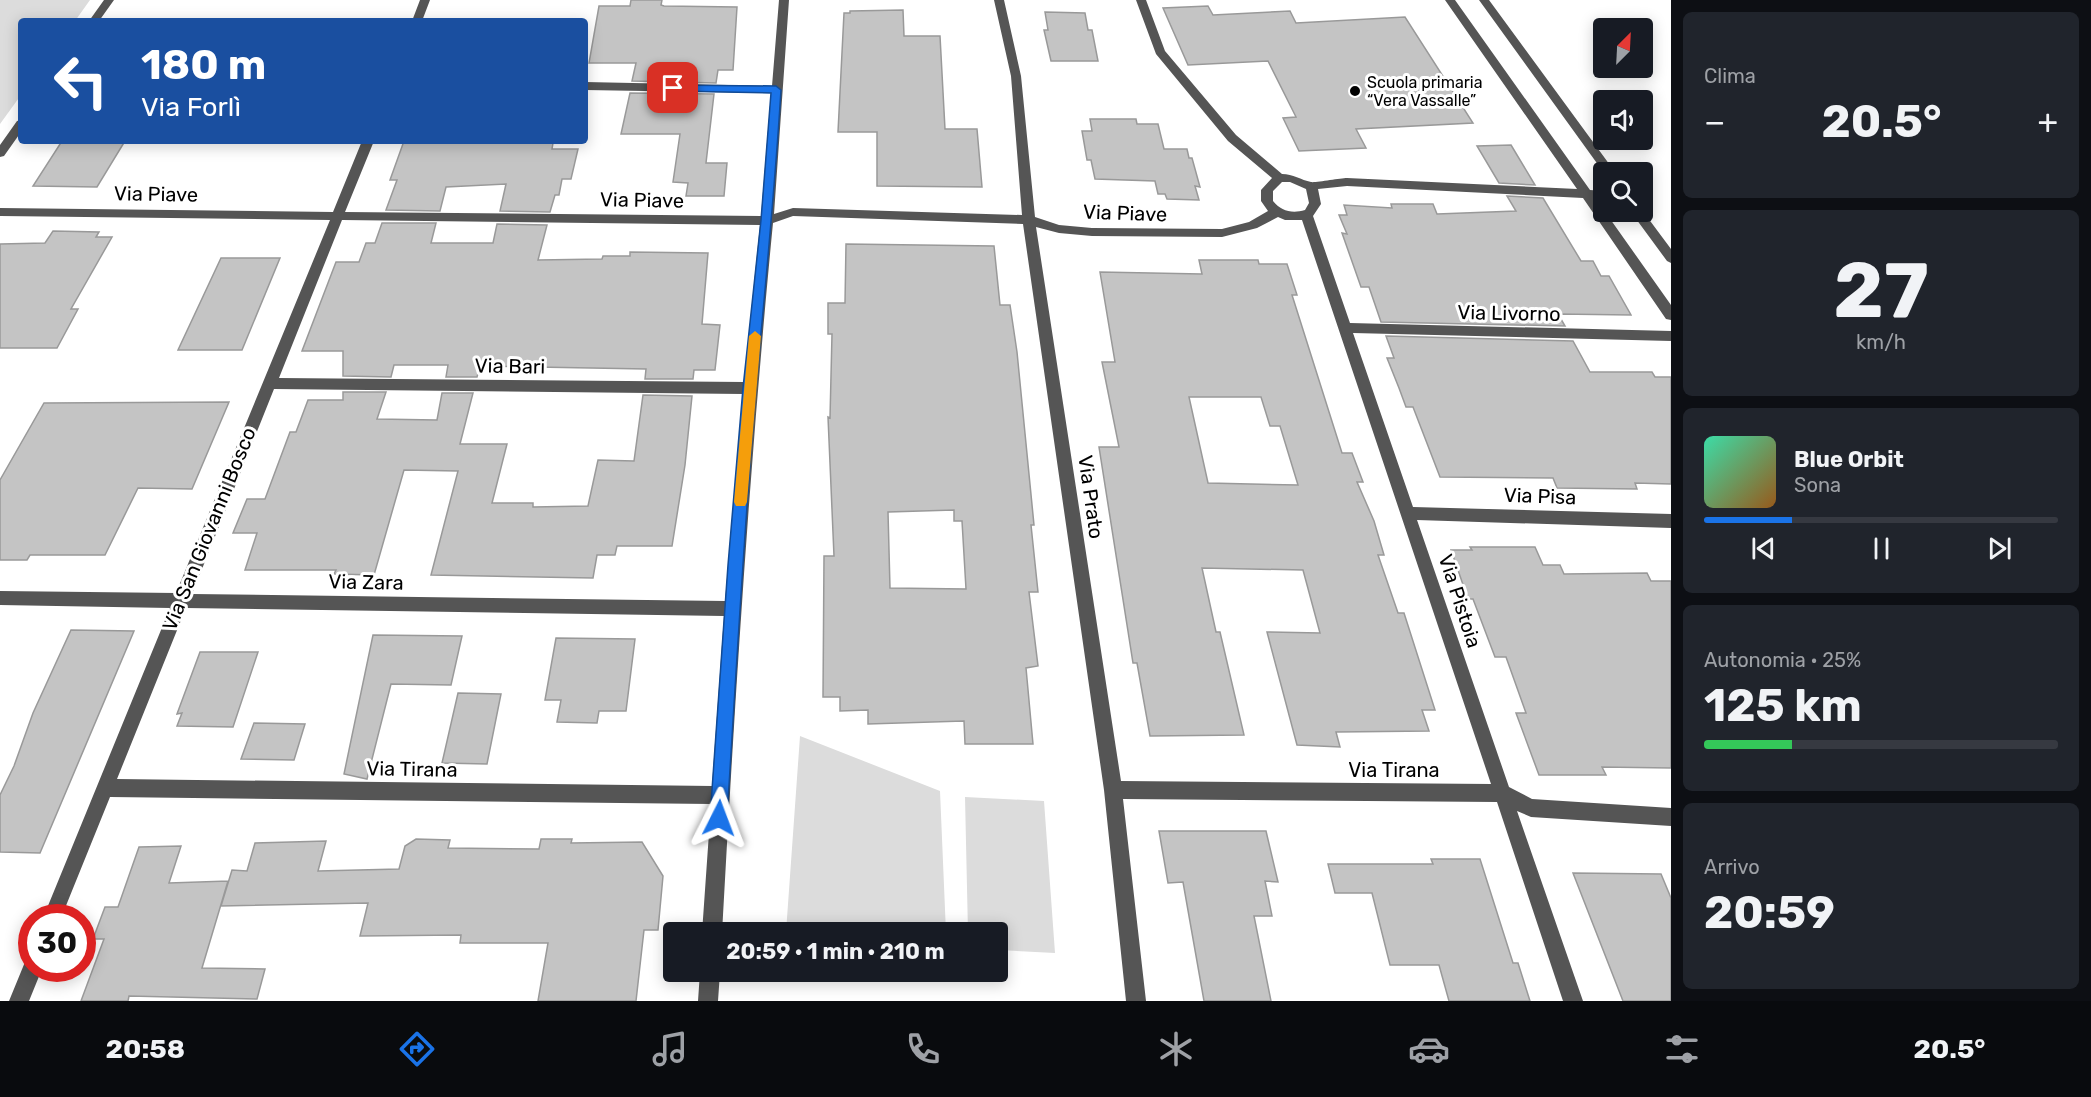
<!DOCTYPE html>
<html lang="it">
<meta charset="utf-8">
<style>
body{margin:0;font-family:Rubik,sans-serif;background:#20242c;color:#f1f3f6;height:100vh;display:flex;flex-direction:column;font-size:22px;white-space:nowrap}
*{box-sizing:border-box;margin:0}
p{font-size:20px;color:#9ea1a6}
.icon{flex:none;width:33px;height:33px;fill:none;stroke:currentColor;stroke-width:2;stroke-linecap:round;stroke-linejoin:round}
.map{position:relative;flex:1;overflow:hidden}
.details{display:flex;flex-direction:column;gap:12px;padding:12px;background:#0d0f14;width:420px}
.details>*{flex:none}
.top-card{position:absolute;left:18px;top:18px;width:570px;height:126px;border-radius:6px;box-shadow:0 3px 15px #0003;background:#1a4fa0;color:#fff;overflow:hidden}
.needle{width:39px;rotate:24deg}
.buttons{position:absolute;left:1593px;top:18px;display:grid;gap:12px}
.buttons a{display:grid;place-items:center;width:60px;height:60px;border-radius:6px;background:#171b24;box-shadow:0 3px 15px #0003;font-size:30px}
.speed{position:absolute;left:18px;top:904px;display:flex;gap:12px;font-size:30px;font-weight:700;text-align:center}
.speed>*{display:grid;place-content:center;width:78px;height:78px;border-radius:50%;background:#171b24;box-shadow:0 3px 15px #0003;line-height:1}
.speed .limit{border:9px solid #d22;background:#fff;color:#111}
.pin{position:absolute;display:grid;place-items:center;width:51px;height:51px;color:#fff;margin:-26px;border-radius:12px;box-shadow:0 3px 9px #0006}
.me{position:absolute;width:66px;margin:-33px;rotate:3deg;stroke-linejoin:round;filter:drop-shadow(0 0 4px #0008)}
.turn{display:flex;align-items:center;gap:21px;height:126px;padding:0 24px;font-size:27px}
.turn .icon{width:78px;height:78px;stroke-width:2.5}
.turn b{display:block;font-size:42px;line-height:51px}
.big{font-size:45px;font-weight:700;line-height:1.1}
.details .widget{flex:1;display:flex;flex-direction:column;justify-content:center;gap:9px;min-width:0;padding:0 21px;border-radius:9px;background:#20242c}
.details .dial{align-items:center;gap:0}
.dial b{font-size:78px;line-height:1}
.song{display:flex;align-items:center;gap:18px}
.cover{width:72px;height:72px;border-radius:9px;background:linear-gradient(135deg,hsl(160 70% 55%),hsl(30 70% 35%))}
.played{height:6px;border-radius:3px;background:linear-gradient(90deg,#1a73e8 25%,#363941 25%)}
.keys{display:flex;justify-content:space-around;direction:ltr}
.heat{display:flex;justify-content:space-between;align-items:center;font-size:33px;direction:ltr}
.charge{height:9px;border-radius:4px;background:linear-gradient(90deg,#34c759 25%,#363941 0)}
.trip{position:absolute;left:663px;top:922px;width:345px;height:60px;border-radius:6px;background:#171b24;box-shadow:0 3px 15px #0003;font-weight:700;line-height:60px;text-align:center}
.menu{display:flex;height:96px;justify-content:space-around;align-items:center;background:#090b0e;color:#9ea1a6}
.menu .icon{width:42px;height:42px}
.menu .selected{color:#1a73e8}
.menu b{font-size:27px;color:#f1f3f6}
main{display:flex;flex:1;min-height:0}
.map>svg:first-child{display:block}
.green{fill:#dcdcdc}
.building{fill:#c4c4c4;stroke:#999;stroke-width:1.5;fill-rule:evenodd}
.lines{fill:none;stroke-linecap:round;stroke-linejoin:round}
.minor{fill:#555;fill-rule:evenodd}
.route{fill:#1a73e8;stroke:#114b97;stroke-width:1.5}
.slow{fill:#f59e0b}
.poi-dot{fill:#000;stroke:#fff;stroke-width:2}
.labels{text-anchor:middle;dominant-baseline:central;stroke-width:6;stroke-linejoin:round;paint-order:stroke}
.far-poi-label{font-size:16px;fill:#000;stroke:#fff;text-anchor:start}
.street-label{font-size:20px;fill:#000;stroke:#fff}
</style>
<main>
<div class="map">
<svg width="1671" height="1001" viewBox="0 0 1671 1001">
<rect width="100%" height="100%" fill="#fff"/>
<!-- green -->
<path class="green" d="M 0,0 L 90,0 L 75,21 L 21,21 L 21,95 L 0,124 Z
M 800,736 L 940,791 L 946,933 L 786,932 Z
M 965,797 L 1044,801 L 1055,953 L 998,950 L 998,933 L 968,933 Z"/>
<!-- building -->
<path class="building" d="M 631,0 L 662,0 L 661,5 L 664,6 L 737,7 L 733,70 L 718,70 L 716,83 L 632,81 L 636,63 L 589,63 L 599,6 L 630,6 Z
M 1208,6 L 1213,15 L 1290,11 L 1296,23 L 1405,17 L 1473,123 L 1356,129 L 1366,148 L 1299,151 L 1283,118 L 1296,117 L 1268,61 L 1188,65 L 1163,8 Z
M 903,10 L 904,36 L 940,36 L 945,129 L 977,129 L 982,187 L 877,186 L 877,132 L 838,132 L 844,13 L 850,13 L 850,11 Z
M 1045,12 L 1085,13 L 1088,30 L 1092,30 L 1098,61 L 1051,61 L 1044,30 L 1048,30 Z
M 630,93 L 714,94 L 706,163 L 727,163 L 724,196 L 686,196 L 688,183 L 673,182 L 680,134 L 621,134 Z
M 1090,119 L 1136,119 L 1137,124 L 1158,124 L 1164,149 L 1187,149 L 1189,158 L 1192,158 L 1200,187 L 1195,186 L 1199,200 L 1167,199 L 1165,194 L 1158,194 L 1155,181 L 1095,179 L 1091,160 L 1087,160 L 1082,131 L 1092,131 Z
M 62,141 L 125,141 L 97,187 L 33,186 Z
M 404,141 L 553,143 L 552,149 L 578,149 L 571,179 L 562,179 L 559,195 L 555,195 L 550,212 L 500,211 L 506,184 L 446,187 L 440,211 L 386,210 L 397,180 L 390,180 Z
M 1511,145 L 1535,185 L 1499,183 L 1477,146 Z
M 1507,196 L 1543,198 L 1581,261 L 1593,261 L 1601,276 L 1609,276 L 1631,315 L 1558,314 L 1565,326 L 1381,322 L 1369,287 L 1361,287 L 1342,233 L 1347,234 L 1339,215 L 1347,215 L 1344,205 L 1392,208 L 1391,204 L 1433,204 L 1437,214 L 1516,211 Z
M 382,223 L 436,223 L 431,243 L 493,243 L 497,224 L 547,225 L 538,260 L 602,259 L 603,256 L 630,256 L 630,252 L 708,253 L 702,324 L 720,325 L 715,370 L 694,370 L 693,379 L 645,379 L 646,369 L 480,366 L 477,377 L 446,377 L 448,365 L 394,365 L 391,377 L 343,376 L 343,351 L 302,351 L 336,262 L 359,262 L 366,243 L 375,243 Z
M 53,231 L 99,232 L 96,237 L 112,237 L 71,309 L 78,309 L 57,348 L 0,348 L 0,244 L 45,243 Z
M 846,244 L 994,246 L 1000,305 L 1010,305 L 1017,352 L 1034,525 L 1031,525 L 1038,592 L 1029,592 L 1038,666 L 1026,668 L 1033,744 L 965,744 L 964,721 L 868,724 L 868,710 L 840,711 L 840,697 L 823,697 L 824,556 L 834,556 L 828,417 L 830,418 L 832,334 L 828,334 L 828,303 L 845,303 ZM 954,510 L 954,521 L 962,521 L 966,589 L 890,588 L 888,512 Z
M 221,258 L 280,258 L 242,350 L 178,350 Z
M 1199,260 L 1258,260 L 1259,264 L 1287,264 L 1297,295 L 1292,295 L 1342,453 L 1352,453 L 1363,482 L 1357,482 L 1374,521 L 1384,555 L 1378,555 L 1398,613 L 1404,613 L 1435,710 L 1422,710 L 1429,731 L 1336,732 L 1340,747 L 1297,745 L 1267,632 L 1320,633 L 1303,570 L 1202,568 L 1216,632 L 1220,632 L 1244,735 L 1150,736 L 1137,663 L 1133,663 L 1099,447 L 1119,447 L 1102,362 L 1115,362 L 1100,272 L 1202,274 ZM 1189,397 L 1261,397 L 1270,426 L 1280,426 L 1298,485 L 1208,483 Z
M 1386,336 L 1573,341 L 1590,372 L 1652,372 L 1655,377 L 1671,377 L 1671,484 L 1635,483 L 1637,489 L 1557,488 L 1553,478 L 1440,477 L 1413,407 L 1406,407 L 1399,388 L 1387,358 L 1394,358 Z
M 343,392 L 386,392 L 377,419 L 437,420 L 442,393 L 473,393 L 460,444 L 507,444 L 492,503 L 533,503 L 533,507 L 588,506 L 598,460 L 634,461 L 643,395 L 692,396 L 685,465 L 672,546 L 617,546 L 615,555 L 597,555 L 593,578 L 431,575 L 458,471 L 404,470 L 374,575 L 334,574 L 336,570 L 245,570 L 257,533 L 233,533 L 247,499 L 265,499 L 290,432 L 296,432 L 308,400 L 343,400 Z
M 229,402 L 192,489 L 138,488 L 105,555 L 30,555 L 27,560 L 0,560 L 0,480 L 44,403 Z
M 1470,547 L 1535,547 L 1543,565 L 1560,565 L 1564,574 L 1647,573 L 1651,581 L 1671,581 L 1671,768 L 1602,767 L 1606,775 L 1539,775 L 1516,713 L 1526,713 L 1506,657 L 1495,657 L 1473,599 L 1468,599 L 1451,550 L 1472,550 Z
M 71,630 L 134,631 L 40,853 L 0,852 L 0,795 L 14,766 L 33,713 Z
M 373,635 L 462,636 L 451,685 L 391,684 L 367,779 L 344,774 Z
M 556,638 L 635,639 L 626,711 L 599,711 L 597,723 L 557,722 L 561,700 L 545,700 Z
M 200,652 L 258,652 L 233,727 L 177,726 L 182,713 L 177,714 Z
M 458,693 L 501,694 L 487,764 L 442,763 Z
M 254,723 L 305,724 L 294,760 L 241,759 Z
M 1159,831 L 1266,831 L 1278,882 L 1265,881 L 1272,916 L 1254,916 L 1271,1001 L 1204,1001 L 1183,882 L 1168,883 Z
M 416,839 L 450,840 L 448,848 L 539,849 L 541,839 L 572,839 L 571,843 L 642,842 L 663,876 L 658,930 L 644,930 L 636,1001 L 538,1001 L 548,943 L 460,943 L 461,935 L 360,936 L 368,903 L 221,906 L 232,870 L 247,871 L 255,843 L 326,841 L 318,871 L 399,869 L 405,846 Z
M 181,846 L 169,883 L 228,881 L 202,968 L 265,969 L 257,999 L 129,996 L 128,1001 L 81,1001 L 104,939 L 93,939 L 105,907 L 118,907 L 139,847 Z
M 1431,859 L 1480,859 L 1513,963 L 1518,963 L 1530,1001 L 1449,1001 L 1439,965 L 1390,965 L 1372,893 L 1335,893 L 1328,864 L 1433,864 Z
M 1573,873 L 1661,874 L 1671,898 L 1671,1001 L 1623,1001 Z"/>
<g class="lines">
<!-- minor -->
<path class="minor" d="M 104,0 L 114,0 L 99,21 L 89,21 Z
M 420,0 L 430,0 L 422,21 L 412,21 Z
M 779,0 L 789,0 L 774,214 L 793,208 L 1022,215 L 1011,76 L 994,0 L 1004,0 L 1021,76 L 1035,217 L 1059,225 L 1092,228 L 1222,229 L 1249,222 L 1268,211 L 1261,201 L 1261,190 L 1272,178 L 1228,141 L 1156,54 L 1136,0 L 1146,0 L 1165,51 L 1236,135 L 1282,174 C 1293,174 1301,180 1311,182 C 1315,183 1340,178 1347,178 L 1577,189 L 1445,0 L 1455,0 L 1590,190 L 1604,191 L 1604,199 L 1596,199 L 1671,305 L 1671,320 L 1666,319 L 1583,198 L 1347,186 L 1318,189 L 1321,204 L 1313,216 L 1350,323 L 1671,331 L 1671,341 L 1353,333 L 1413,507 L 1671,514 L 1671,528 L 1417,520 L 1509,787 L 1532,799 L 1671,808 L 1671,826 L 1531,817 L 1517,811 L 1583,1001 L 1563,1001 L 1497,802 L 1123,799 L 1146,1001 L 1126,1001 L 1104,790 L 1023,224 L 793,216 L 773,223 C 750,459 735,696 722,933 L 702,933 L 711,804 L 110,797 L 61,918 L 43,918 L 170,608 L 0,605 L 0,591 L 176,593 L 330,220 L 0,216 L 0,208 L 333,212 L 362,141 L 374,141 L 345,212 L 761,216 L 771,93 L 585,90 L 585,82 L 772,86 ZM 1282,182 L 1290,182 L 1306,189 L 1309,203 L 1305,210 C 1292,214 1281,211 1273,201 L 1273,191 ZM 1278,217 L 1285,220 L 1302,220 L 1491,784 L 1121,781 L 1036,227 L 1059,233 L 1092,236 L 1222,237 L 1257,228 ZM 342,220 L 760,225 L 744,382 L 279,378 ZM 274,389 L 743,394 L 725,601 L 192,594 ZM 186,608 L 724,616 L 712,786 L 117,779 Z
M 1479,0 L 1489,0 L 1615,172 L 1604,173 Z
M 21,120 L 21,132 L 4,156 L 0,157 L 0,145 L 17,121 Z
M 1642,210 L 1671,249 L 1671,263 L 1667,261 L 1631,212 Z
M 32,959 L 32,969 L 42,969 L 29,1001 L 9,1001 L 25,962 Z
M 700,972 L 720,972 L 718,1001 L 698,1001 Z"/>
</g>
<!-- route -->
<path class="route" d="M 669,85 L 776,86 L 781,90 C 775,189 765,289 756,388 C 744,531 736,675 727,818 L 724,824 L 719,826 L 713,824 L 710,818 L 728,565 L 743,388 L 761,220 L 771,93 L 673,91 L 669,90 Z"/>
<!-- slow -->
<path class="slow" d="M 755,331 L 761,336 L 747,502 L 745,506 L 736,506 L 734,502 L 749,336 Z"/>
<!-- markers -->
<circle class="poi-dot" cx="1355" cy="91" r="6"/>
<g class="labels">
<!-- far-poi labels -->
<g class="far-poi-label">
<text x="1367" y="82">Scuola primaria<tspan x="1367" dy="18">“Vera Vassalle”</tspan></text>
</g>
<!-- street labels -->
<g class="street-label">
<text transform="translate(156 194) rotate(1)">Via Piave</text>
<text transform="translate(642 200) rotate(1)">Via Piave</text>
<text transform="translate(1125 213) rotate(2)">Via Piave</text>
<text transform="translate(1509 313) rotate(1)">Via Livorno</text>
<text transform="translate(510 366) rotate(1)">Via Bari</text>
<text transform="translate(1540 496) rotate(2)">Via Pisa</text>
<text transform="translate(1091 497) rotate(82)">Via Prato</text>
<text transform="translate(209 529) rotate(-68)">Via San Giovanni Bosco</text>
<text transform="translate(366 582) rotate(1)">Via Zara</text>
<text transform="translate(1460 601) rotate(72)">Via Pistoia</text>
<text transform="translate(412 769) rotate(1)">Via Tirana</text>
<text x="1394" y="770">Via Tirana</text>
</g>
</g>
</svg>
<div class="buttons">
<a><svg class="needle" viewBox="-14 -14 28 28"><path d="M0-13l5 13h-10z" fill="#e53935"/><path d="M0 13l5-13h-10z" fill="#9ea1a6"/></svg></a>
<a><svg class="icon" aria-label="sound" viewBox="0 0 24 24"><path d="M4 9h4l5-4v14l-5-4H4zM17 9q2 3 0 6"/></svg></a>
<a><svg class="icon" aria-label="search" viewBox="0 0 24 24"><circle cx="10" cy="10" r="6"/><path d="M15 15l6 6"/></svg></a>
</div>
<div class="speed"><div class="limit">30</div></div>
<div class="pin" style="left:673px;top:88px;background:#d93025"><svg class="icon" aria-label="arrive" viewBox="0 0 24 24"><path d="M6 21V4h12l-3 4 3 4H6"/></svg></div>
<svg class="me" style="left:719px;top:818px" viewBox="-20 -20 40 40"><path d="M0-17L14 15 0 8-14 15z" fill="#1a73e8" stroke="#fff" stroke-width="4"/></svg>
<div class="trip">20:59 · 1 min · 210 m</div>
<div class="top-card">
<div class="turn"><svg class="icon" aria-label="left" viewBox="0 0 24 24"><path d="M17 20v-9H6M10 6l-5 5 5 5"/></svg><div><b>180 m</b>Via Forlì</div></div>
</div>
</div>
<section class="details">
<div class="widget"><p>Clima</p>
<div class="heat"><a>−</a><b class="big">20.5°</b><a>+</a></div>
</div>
<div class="widget dial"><b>27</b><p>km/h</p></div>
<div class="widget">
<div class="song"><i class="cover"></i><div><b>Blue Orbit</b><p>Sona</p></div></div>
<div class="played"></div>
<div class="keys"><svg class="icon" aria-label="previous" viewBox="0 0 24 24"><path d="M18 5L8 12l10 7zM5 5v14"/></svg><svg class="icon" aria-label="pause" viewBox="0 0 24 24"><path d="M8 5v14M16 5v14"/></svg><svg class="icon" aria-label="next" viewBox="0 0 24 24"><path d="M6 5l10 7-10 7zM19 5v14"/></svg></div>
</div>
<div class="widget"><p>Autonomia · 25%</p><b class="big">125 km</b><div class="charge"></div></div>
<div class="widget"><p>Arrivo</p><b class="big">20:59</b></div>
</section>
</main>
<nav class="menu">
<b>20:58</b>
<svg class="icon selected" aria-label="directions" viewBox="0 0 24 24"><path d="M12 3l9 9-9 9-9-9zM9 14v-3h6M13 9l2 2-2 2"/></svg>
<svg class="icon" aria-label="music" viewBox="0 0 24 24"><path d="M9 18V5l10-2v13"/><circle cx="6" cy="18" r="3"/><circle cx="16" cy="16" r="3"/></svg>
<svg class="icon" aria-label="phone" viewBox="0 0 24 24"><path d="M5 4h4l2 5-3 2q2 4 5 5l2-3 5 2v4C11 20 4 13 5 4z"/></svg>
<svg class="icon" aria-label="climate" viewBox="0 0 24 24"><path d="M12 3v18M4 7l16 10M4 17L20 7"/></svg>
<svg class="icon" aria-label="car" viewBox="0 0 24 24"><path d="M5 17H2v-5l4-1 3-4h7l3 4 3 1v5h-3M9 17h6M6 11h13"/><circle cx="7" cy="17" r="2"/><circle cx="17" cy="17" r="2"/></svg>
<svg class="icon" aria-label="filters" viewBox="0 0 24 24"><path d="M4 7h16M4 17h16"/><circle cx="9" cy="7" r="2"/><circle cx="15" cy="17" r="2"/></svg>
<b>20.5°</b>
</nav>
